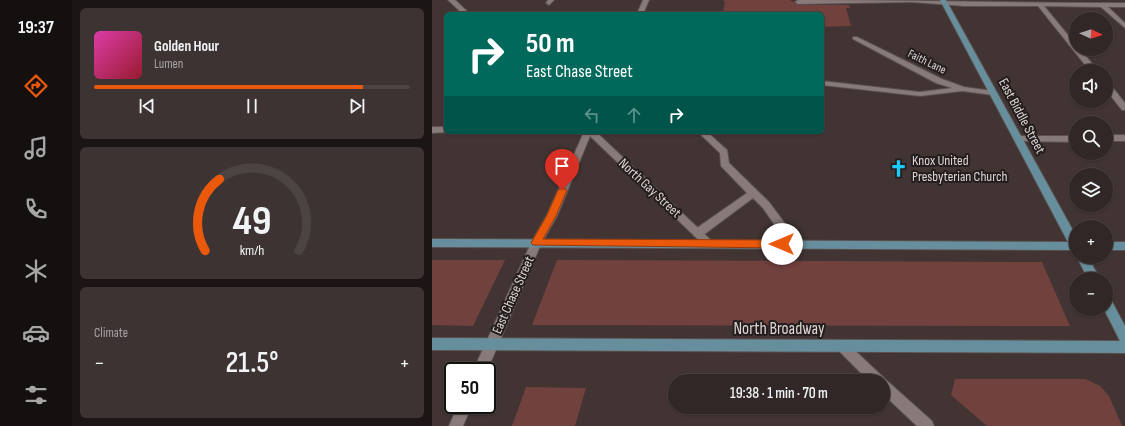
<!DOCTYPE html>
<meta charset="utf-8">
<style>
body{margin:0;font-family:"Sofia Sans Condensed",sans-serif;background:#3d3332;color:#f1f3f6;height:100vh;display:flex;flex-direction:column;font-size:15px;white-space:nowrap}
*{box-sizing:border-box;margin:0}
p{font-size:13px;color:#a8a5a7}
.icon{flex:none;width:22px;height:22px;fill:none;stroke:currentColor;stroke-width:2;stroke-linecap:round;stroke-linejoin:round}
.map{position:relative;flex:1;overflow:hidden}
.details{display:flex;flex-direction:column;gap:8px;padding:8px;background:#1b1515;width:360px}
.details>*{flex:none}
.guide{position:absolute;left:12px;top:12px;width:380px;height:122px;border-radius:6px;box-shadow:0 1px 3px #0004,0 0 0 1px #4c4443;background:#00695c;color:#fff;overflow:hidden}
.needle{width:26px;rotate:93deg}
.buttons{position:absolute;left:637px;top:12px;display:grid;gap:8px}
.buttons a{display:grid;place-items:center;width:44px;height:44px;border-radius:50%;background:#312726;box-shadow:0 1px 3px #0004,0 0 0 1px #4c4443;font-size:20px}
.speed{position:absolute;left:12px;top:362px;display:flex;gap:8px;font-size:20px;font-weight:700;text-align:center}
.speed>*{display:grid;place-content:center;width:52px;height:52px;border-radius:50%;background:#312726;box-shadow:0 1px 3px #0004,0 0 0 1px #4c4443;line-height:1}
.speed .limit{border:2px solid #111;border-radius:6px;background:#fff;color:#111}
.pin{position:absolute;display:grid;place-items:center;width:34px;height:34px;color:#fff;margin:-41px -17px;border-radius:50% 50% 50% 0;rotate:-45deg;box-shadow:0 0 4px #0007}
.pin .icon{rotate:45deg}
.me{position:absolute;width:44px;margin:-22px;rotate:270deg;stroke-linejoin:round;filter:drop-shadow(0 0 3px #0008)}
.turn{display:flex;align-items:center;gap:14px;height:84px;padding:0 16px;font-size:18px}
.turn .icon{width:52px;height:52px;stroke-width:2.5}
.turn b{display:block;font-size:28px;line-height:34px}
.lanes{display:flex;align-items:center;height:38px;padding:0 16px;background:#0003;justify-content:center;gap:20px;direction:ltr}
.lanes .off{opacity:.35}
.big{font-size:30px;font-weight:600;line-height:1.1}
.details .card{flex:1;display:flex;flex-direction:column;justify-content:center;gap:6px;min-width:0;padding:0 14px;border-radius:6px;background:#3d3332}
.details .dial{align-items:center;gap:0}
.dial svg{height:104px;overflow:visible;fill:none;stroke:#4c4443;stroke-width:7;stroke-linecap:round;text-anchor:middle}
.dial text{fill:#f1f3f6;stroke:none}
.song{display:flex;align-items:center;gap:12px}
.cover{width:48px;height:48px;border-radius:6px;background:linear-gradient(135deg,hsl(320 70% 55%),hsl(350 70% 35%))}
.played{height:4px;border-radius:2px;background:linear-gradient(90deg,#ea580c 85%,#4c4443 85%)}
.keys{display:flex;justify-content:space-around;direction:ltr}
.heat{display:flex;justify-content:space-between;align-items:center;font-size:22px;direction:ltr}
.trip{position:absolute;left:236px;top:374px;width:222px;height:40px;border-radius:20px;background:#312726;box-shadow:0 1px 3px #0004,0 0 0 1px #4c4443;font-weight:600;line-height:40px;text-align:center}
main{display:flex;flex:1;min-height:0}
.tab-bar{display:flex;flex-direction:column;width:72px;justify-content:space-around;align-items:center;background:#14100f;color:#a8a5a7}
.tab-bar .icon{width:28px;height:28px}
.tab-bar .current{color:#ea580c}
.tab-bar b{font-size:18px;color:#f1f3f6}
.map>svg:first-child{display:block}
.green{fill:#71413e}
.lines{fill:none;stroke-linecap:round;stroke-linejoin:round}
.lane-casing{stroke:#5b504f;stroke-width:2}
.street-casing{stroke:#5b504f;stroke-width:2}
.secondary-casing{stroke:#5b504f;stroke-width:2}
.lane{fill:#887a78;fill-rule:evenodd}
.street{fill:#887a78;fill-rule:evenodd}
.secondary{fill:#678e9c;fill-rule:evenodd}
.route{fill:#ea580c;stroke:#983908}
.labels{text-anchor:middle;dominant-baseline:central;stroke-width:4;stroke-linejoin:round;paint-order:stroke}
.far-street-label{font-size:12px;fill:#dfd7d6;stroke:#231e1d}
.street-label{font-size:14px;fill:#dfd7d6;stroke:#231e1d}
.poi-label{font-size:14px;fill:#dfd7d6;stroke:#231e1d;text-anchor:start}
.near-street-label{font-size:17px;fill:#dfd7d6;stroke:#231e1d}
</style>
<main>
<nav class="tab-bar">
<b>19:37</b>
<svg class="icon current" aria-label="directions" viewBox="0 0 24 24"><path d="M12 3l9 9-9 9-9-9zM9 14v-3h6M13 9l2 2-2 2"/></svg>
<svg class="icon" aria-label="music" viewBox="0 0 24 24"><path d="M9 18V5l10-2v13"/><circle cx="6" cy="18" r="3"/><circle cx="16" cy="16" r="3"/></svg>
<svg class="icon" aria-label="phone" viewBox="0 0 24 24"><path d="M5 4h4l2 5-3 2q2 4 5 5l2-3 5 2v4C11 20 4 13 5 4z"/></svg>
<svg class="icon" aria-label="climate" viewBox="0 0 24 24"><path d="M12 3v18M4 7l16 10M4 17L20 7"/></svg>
<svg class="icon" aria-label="car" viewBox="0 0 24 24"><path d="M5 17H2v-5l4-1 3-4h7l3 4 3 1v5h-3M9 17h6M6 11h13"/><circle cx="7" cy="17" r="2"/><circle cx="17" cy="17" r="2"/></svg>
<svg class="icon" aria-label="filters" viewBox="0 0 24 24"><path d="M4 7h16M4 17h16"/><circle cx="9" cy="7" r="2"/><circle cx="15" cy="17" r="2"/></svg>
</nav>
<section class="details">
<div class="card">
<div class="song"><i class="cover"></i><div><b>Golden Hour</b><p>Lumen</p></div></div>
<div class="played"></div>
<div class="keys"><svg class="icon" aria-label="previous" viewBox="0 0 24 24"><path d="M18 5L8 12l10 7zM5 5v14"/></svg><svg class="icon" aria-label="pause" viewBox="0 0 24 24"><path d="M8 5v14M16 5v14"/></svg><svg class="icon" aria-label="next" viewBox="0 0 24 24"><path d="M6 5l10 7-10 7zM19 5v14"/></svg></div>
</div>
<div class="card dial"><svg viewBox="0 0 100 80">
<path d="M14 69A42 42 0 1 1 86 69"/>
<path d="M14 69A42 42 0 0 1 25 14" stroke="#ea580c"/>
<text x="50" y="56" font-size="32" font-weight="700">49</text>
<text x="50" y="72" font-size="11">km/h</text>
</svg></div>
<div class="card"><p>Climate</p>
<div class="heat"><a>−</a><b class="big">21.5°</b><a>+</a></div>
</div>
</section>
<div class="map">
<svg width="693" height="426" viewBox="0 0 693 426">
<rect width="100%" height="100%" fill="#413433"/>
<!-- green -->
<path class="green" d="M 291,0 L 358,0 L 367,5 L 417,5 L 418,8 L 414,8 L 419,26 L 390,27 L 390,14 L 295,14 L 291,11 L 293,2 Z
M 0,260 L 73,260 L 41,326 L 0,325 Z
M 125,260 L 610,262 L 638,326 L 100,325 Z
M 523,379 L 654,379 L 668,386 L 677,396 L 690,426 L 555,426 L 519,395 Z
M 94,387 L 154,388 L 143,426 L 80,426 Z"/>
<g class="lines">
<defs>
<path id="lane" d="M 116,0 L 122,0 L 117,5 L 114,3 Z
M 379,0 C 484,0 588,3 693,3 L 693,7 L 676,7 L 693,23 L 693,28 L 669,7 L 612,6 L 644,45 L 644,49 L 648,49 L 666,71 L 658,71 L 606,6 L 532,6 L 480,2 L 366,4 L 363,2 L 366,0 Z
M 421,37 L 425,37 L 510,79 L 532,87 L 561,91 L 565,93 L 561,95 L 530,91 L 488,96 L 390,85 L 390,81 L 488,92 L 520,88 L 504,83 L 421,39 Z
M 674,83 L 677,83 L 693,103 L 693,110 L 690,110 L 674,90 Z
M 0,127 L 14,127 L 14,132 L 17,132 L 0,133 Z
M 266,132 L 275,132 L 295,150 L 297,163 L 337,202 L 366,241 L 367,244 L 366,247 L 362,248 L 358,247 L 331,208 L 321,198 L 270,236 L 266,237 L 262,236 L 261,233 L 262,230 L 315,193 L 289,166 L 288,153 Z
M 674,135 L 693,135 L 693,141 L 674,141 Z
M 586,136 L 644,136 L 644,142 L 583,141 L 582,139 L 583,137 Z"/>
<path id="street" d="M 16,0 L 23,0 L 38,14 L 31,14 Z
M 211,0 L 217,0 L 211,14 L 205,14 Z
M 152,132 L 164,132 L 282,243 L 281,246 L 277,247 L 273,246 L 158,136 L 125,216 L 109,244 L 55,371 L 41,371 L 99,243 L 115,215 Z
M 410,340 L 414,342 L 453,379 L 500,421 L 502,426 L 485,426 L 451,394 L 451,381 L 437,381 L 406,350 L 404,346 L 406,342 Z
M 26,405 L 40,405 L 31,426 L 17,426 Z"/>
<path id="secondary" d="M 508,0 L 514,0 L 644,236 L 644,250 L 0,247 L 0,239 L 636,242 Z
M 674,242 L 693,242 L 693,250 L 674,250 Z
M 645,257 L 656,257 L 668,279 L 656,279 Z
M 674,297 L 678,298 L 693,326 L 693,353 L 0,350 L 0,338 L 688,341 L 672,309 L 674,309 Z"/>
</defs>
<!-- lane casing -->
<use href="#lane" class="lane-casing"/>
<!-- street casing -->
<use href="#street" class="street-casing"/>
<!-- secondary casing -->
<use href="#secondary" class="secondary-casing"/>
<!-- lane -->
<use href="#lane" class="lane"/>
<!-- street -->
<use href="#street" class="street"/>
<!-- secondary -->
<use href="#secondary" class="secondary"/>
</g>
<!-- route -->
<path class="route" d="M 130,187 L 135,190 L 124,216 L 111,239 L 350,240 L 353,241 L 355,244 L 353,246 L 350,248 L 101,245 L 99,243 L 115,215 L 126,190 Z"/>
<!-- icons -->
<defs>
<symbol id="church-bare" viewBox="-9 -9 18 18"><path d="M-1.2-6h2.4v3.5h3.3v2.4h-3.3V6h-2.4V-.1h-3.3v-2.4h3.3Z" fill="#1ec9fd" stroke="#231e1d" stroke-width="2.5" paint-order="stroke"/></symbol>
</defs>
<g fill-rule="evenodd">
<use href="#church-bare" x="454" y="156" width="25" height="25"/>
</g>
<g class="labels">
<!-- far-street labels -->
<g class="far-street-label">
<text transform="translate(495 62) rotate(26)">Faith Lane</text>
</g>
<!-- street labels -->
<g class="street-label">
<text transform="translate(590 116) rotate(62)">East Biddle Street</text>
<text transform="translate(218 188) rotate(43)">North Gay Street</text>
<text transform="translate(81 295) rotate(-66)">East Chase Street</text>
</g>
<!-- poi labels -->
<g class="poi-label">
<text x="480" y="160">Knox United<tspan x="480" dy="16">Presbyterian Church</tspan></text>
</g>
<!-- near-street labels -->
<g class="near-street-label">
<text x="347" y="329">North Broadway</text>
</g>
</g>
</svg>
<div class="buttons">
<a><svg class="needle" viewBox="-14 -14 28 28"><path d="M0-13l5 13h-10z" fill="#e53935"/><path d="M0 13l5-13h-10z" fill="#a8a5a7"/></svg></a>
<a><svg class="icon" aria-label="sound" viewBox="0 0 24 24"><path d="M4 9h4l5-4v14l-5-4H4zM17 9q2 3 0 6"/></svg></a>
<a><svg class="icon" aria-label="search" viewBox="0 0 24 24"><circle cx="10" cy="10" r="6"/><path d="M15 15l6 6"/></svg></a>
<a><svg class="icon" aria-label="layers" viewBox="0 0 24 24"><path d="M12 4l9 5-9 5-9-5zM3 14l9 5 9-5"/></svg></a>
<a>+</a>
<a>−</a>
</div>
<div class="speed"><div class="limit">50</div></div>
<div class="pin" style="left:130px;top:190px;background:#d93025"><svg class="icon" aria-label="arrive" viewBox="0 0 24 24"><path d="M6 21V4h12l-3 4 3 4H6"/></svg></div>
<svg class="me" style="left:350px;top:244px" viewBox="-20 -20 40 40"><circle r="19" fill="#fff"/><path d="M0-13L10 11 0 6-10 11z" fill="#ea580c"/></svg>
<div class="trip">19:38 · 1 min · 70 m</div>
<div class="guide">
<div class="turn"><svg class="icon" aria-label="right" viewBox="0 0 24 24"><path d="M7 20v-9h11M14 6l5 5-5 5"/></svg><div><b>50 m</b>East Chase Street</div></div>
<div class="lanes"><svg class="icon off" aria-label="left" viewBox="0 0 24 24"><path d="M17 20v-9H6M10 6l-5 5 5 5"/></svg><svg class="icon off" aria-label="ahead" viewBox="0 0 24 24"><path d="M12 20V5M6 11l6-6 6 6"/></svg><svg class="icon" aria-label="right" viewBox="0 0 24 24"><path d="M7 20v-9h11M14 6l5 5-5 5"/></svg></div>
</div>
</div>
</main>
